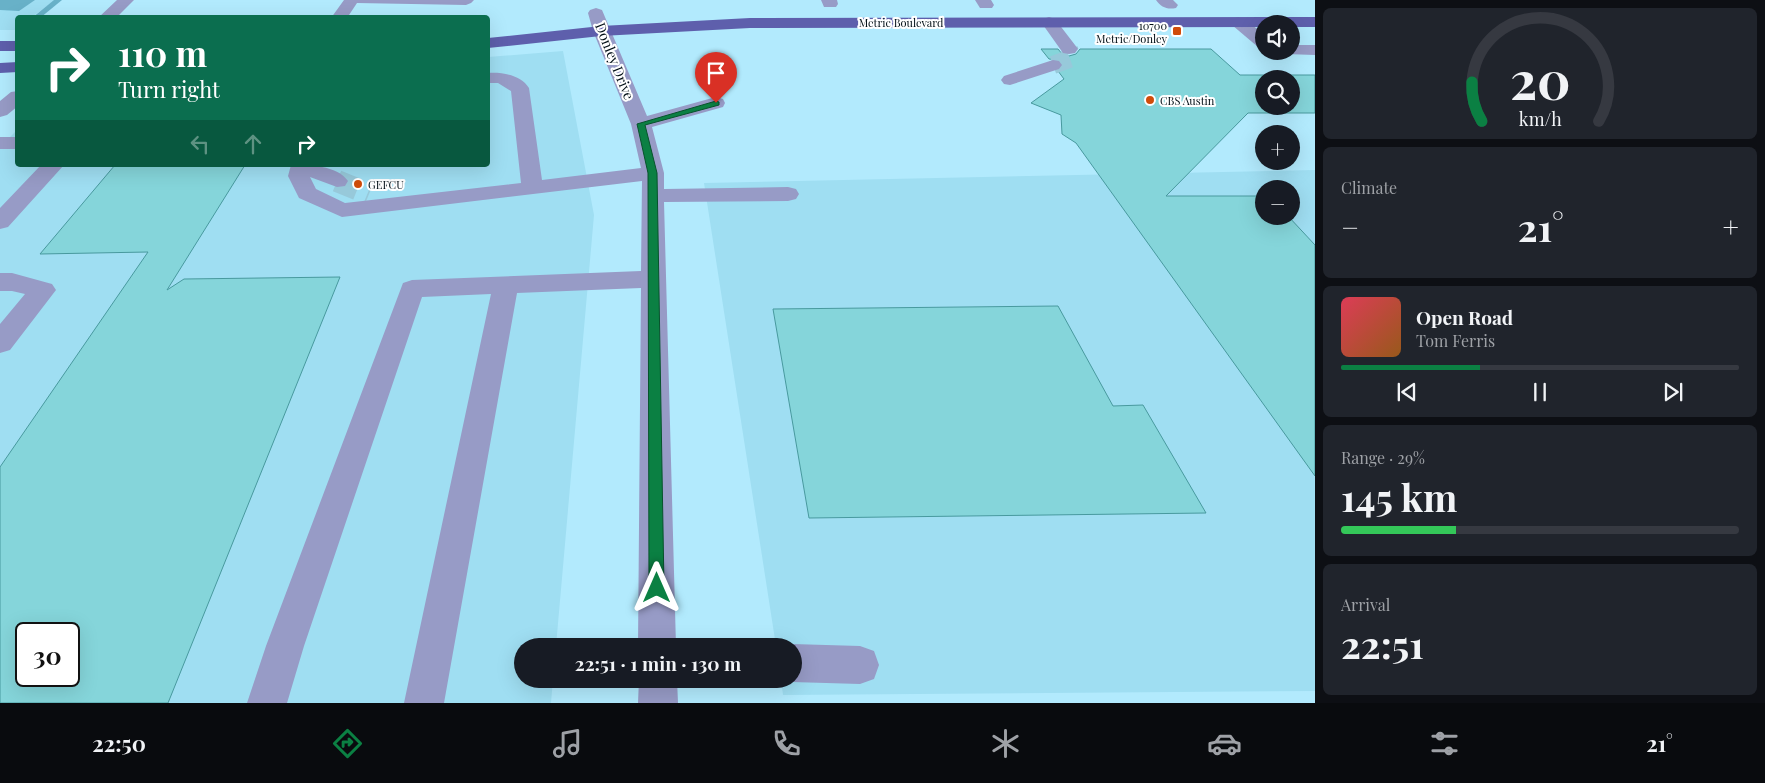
<!DOCTYPE html>
<meta charset="utf-8">
<style>
body{margin:0;font-family:"Playfair Display",serif;background:#20242c;color:#f1f3f6;height:100vh;display:flex;flex-direction:column;font-size:19px;white-space:nowrap}
*{box-sizing:border-box;margin:0}
p{font-size:16px;color:#9ea1a6}
.icon{flex:none;width:28px;height:28px;fill:none;stroke:currentColor;stroke-width:2;stroke-linecap:round;stroke-linejoin:round}
.map{position:relative;flex:1;overflow:hidden}
.panel{display:flex;flex-direction:column;gap:8px;padding:8px;background:#0d0f14;width:450px}
.panel>*{flex:none}
.guide{position:absolute;left:15px;top:15px;width:475px;height:152px;border-radius:5px;box-shadow:0 5px 20px #0002;background:#0b6e4f;color:#fff;overflow:hidden}
.fabs{position:absolute;left:1255px;top:15px;display:grid;gap:10px}
.fabs a{display:grid;place-items:center;width:45px;height:45px;border-radius:50%;background:#171b24;box-shadow:0 5px 20px #0002;font-size:25px}
.speed{position:absolute;left:15px;top:622px;display:flex;gap:10px;font-size:25px;font-weight:700;text-align:center}
.speed>*{display:grid;place-content:center;width:65px;height:65px;border-radius:50%;background:#171b24;box-shadow:0 5px 20px #0002;line-height:1}
.speed .limit{border:2px solid #111;border-radius:8px;background:#fff;color:#111}
.pin{position:absolute;display:grid;place-items:center;width:42px;height:42px;color:#fff;margin:-51px -21px;border-radius:50% 50% 50% 0;rotate:-45deg;box-shadow:0 0 5px #0007}
.pin .icon{rotate:45deg}
.me{position:absolute;width:55px;margin:-28px;rotate:0deg;stroke-linejoin:round;filter:drop-shadow(0 0 4px #0008)}
.turn{display:flex;align-items:center;gap:18px;height:105px;padding:0 20px;font-size:22px}
.turn .icon{width:65px;height:65px;stroke-width:2.5}
.turn b{display:block;font-size:35px;line-height:42px}
.lanes{display:flex;align-items:center;height:48px;padding:0 20px;background:#0003;justify-content:center;gap:25px;direction:ltr}
.lanes .off{opacity:.35}
.big{font-size:38px;font-weight:700;line-height:1.1}
.panel .card{flex:1;display:flex;flex-direction:column;justify-content:center;gap:8px;min-width:0;padding:0 18px;border-radius:8px;background:#20242c}
.panel .dial{align-items:center;gap:0}
.dial svg{height:130px;overflow:visible;fill:none;stroke:#363941;stroke-width:7;stroke-linecap:round;text-anchor:middle}
.dial text{fill:#f1f3f6;stroke:none}
.song{display:flex;align-items:center;gap:15px}
.cover{width:60px;height:60px;border-radius:8px;background:linear-gradient(135deg,hsl(350 70% 55%),hsl(30 70% 35%))}
.played{height:5px;border-radius:2px;background:linear-gradient(90deg,#0b8043 35%,#363941 35%)}
.keys{display:flex;justify-content:space-around;direction:ltr}
.heat{display:flex;justify-content:space-between;align-items:center;font-size:28px;direction:ltr}
.charge{height:8px;border-radius:4px;background:linear-gradient(90deg,#34c759 29%,#363941 0)}
.trip{position:absolute;left:514px;top:638px;width:288px;height:50px;border-radius:25px;background:#171b24;box-shadow:0 5px 20px #0002;font-weight:700;line-height:50px;text-align:center}
.tabs{display:flex;height:80px;justify-content:space-around;align-items:center;background:#090b0e;color:#9ea1a6}
.tabs .icon{width:35px;height:35px}
.tabs .selected{color:#0b8043}
.tabs b{font-size:22px;color:#f1f3f6}
main{display:flex;flex:1;min-height:0}
.map>svg:first-child{display:block}
.built{fill:#9fdef2;fill-rule:evenodd}
.water{fill:#68b1c8}
.lines{fill:none;stroke-linecap:round;stroke-linejoin:round}
.stream{fill:#68b1c8;fill-rule:evenodd}
.building{fill:#85d5da;stroke:#48999e;fill-rule:evenodd}
.minor-tunnel-far1{stroke:#97c9da;stroke-width:18;stroke-dasharray:18 9;stroke-linecap:butt}
.minor-tunnel{stroke:#97c9da;stroke-width:22;stroke-dasharray:22 11;stroke-linecap:butt}
.minor{fill:#979bc6;fill-rule:evenodd}
.major{fill:#5e5fac;fill-rule:evenodd}
.route{fill:#0b8043;stroke:#07532c}
.poi-dot{fill:#d14c0a;stroke:#fff;stroke-width:2}
.labels{text-anchor:middle;dominant-baseline:central;stroke-width:4;stroke-linejoin:round;paint-order:stroke}
.far-street-label{font-size:11px;fill:#000e15;stroke:#fff}
.far-poi-label{font-size:11px;fill:#000e15;stroke:#fff;text-anchor:start}
.street-label{font-size:14px;fill:#000e15;stroke:#fff}
</style>
<main>
<div class="map">
<svg width="1315" height="703" viewBox="0 0 1315 703">
<rect width="100%" height="100%" fill="#b2eafd"/>
<!-- built -->
<path class="built" d="M 0,0 L 55,0 L 32,17 L 18,18 L 17,29 L 16,30 L 0,30 Z
M 563,51 L 594,215 L 556,646 L 522,646 L 522,679 L 553,679 L 551,703 L 0,703 L 0,147 L 17,130 L 18,165 L 488,165 L 488,57 ZM 26,634 L 69,634 L 69,676 L 26,676 Z
M 1315,170 L 1315,691 L 783,695 L 781,679 L 792,679 L 792,646 L 776,646 L 704,183 ZM 1264,189 L 1291,189 L 1291,216 L 1264,216 Z"/>
<!-- water -->
<path class="water" d="M 0,0 L 35,0 L 19,11 L 0,10 Z"/>
<g class="lines">
<!-- stream -->
<path class="stream" d="M 54,0 L 62,0 L 40,18 L 32,18 Z"/>
</g>
<!-- building -->
<path class="building" d="M 1041,49 L 1058,49 L 1063,55 L 1069,56 L 1076,54 L 1080,49 L 1211,49 L 1240,75 L 1315,75 L 1315,113 L 1248,113 L 1166,196 L 1264,196 L 1264,216 L 1288,216 L 1315,245 L 1315,476 L 1076,143 L 1062,134 L 1061,115 L 1031,103 L 1064,79 L 1058,71 L 1064,65 L 1060,60 L 1049,59 ZM 1264,79 L 1291,79 L 1291,106 L 1264,106 Z
M 115,165 L 245,165 L 167,290 L 184,279 L 340,277 L 168,703 L 0,703 L 0,467 L 148,252 L 40,254 ZM 26,634 L 69,634 L 69,676 L 26,676 Z
M 1058,306 L 1113,406 L 1143,405 L 1206,513 L 809,518 L 773,309 Z"/>
<g class="lines">
<!-- minor-tunnel-far1 -->
<path class="minor-tunnel-far1" d="M 1053,65 L 1072,58 L 1069,49"/>
<!-- minor-tunnel -->
<path class="minor-tunnel" d="M 337,181 L 369,194"/>
<!-- minor -->
<path class="minor" d="M 117,0 L 134,0 L 116,18 L 98,18 Z
M 344,0 L 474,0 L 471,3 L 466,5 L 357,3 L 347,18 L 331,18 Z
M 821,0 L 837,0 L 838,4 L 836,7 L 824,7 Z
M 975,0 L 991,0 L 994,5 L 992,8 L 980,8 Z
M 1156,0 L 1173,0 L 1178,5 L 1176,8 C 1167,10 1161,7 1156,0 Z
M 596,8 L 602,10 L 647,116 L 716,97 L 723,99 L 725,103 L 723,107 L 652,127 L 664,173 L 664,189 L 788,187 L 796,189 L 799,194 L 796,199 L 788,201 L 664,202 L 676,646 L 638,646 L 641,288 L 517,293 L 444,703 L 404,703 L 491,294 L 422,297 L 304,646 L 287,703 L 247,703 L 266,646 L 403,283 L 412,280 L 641,271 L 642,181 L 342,217 L 299,198 L 288,176 L 291,165 C 309,165 337,165 348,181 L 345,186 L 337,187 L 310,177 L 316,189 L 345,203 L 521,183 L 511,91 L 498,83 L 488,83 L 488,73 C 502,72 521,75 529,88 L 542,180 L 641,168 L 631,124 L 593,31 L 588,13 L 590,10 Z
M 1049,17 L 1055,19 L 1075,45 L 1078,49 L 1075,53 L 1069,54 L 1063,53 L 1041,22 L 1043,19 Z
M 1238,17 L 1244,19 L 1264,34 L 1264,48 L 1258,47 L 1232,25 L 1230,22 L 1232,19 Z
M 1291,45 L 1315,45 L 1315,55 L 1285,54 L 1283,51 L 1291,51 Z
M 1053,60 L 1059,61 L 1062,65 L 1059,69 L 1010,85 L 1004,84 L 1001,80 L 1004,76 Z
M 18,91 L 18,106 L 7,115 L 0,117 L 0,101 L 11,92 Z
M 0,137 L 18,137 L 18,149 L 0,149 Z
M 41,165 L 64,165 L 8,227 L 0,229 L 0,208 Z
M 0,273 L 12,273 L 52,284 L 56,290 L 10,350 L 0,353 L 0,324 L 25,294 L 12,291 L 0,291 Z
M 792,644 L 860,646 L 874,651 L 879,665 L 874,679 L 860,684 L 792,682 L 784,679 L 792,679 L 792,646 L 786,646 Z
M 639,679 L 677,679 L 678,703 L 638,703 Z"/>
<!-- major -->
<path class="major" d="M 1315,17 L 1315,27 L 1291,27 L 1291,24 L 1264,24 L 1264,27 L 750,28 L 601,36 L 488,48 L 488,38 L 601,26 L 750,18 Z
M 0,41 L 18,41 L 18,51 L 0,51 Z
M 18,62 L 18,72 L 0,73 L 0,63 Z"/>
</g>
<!-- route -->
<path class="route" d="M 716,101 L 719,102 L 719,105 L 645,125 L 657,173 L 664,588 L 662,593 L 657,595 L 651,593 L 649,588 L 648,173 L 637,124 Z"/>
<!-- markers -->
<g class="poi-dot">
<rect x="1172" y="26" width="10" height="10" rx="2.5"/>
<circle cx="1150" cy="100" r="5"/>
<circle cx="358" cy="184" r="5"/>
</g>
<g class="labels">
<!-- far-street labels -->
<g class="far-street-label">
<text x="901" y="22">Metric Boulevard</text>
</g>
<!-- far-poi labels -->
<g class="far-poi-label">
<text x="1167" y="25" text-anchor="end">10700<tspan x="1167" dy="13">Metric/Donley</tspan></text>
<text x="1160" y="100">CBS Austin</text>
<text x="368" y="184">GEFCU</text>
</g>
<!-- street labels -->
<g class="street-label">
<text transform="translate(615 61) rotate(68)">Donley Drive</text>
</g>
</g>
</svg>
<div class="fabs">
<a><svg class="icon" aria-label="sound" viewBox="0 0 24 24"><path d="M4 9h4l5-4v14l-5-4H4zM17 9q2 3 0 6"/></svg></a>
<a><svg class="icon" aria-label="search" viewBox="0 0 24 24"><circle cx="10" cy="10" r="6"/><path d="M15 15l6 6"/></svg></a>
<a>+</a>
<a>−</a>
</div>
<div class="speed"><div class="limit">30</div></div>
<div class="pin" style="left:716px;top:103px;background:#d93025"><svg class="icon" aria-label="arrive" viewBox="0 0 24 24"><path d="M6 21V4h12l-3 4 3 4H6"/></svg></div>
<svg class="me" style="left:657px;top:588px" viewBox="-20 -20 40 40"><path d="M0-17L14 15 0 8-14 15z" fill="#0b8043" stroke="#fff" stroke-width="4"/></svg>
<div class="trip">22:51 · 1 min · 130 m</div>
<div class="guide">
<div class="turn"><svg class="icon" aria-label="right" viewBox="0 0 24 24"><path d="M7 20v-9h11M14 6l5 5-5 5"/></svg><div><b>110 m</b>Turn right</div></div>
<div class="lanes"><svg class="icon off" aria-label="left" viewBox="0 0 24 24"><path d="M17 20v-9H6M10 6l-5 5 5 5"/></svg><svg class="icon off" aria-label="ahead" viewBox="0 0 24 24"><path d="M12 20V5M6 11l6-6 6 6"/></svg><svg class="icon" aria-label="right" viewBox="0 0 24 24"><path d="M7 20v-9h11M14 6l5 5-5 5"/></svg></div>
</div>
</div>
<section class="panel">
<div class="card dial"><svg viewBox="0 0 100 80">
<path d="M14 69A42 42 0 1 1 86 69"/>
<path d="M14 69A42 42 0 0 1 8 45" stroke="#0b8043"/>
<text x="50" y="56" font-size="32" font-weight="700">20</text>
<text x="50" y="72" font-size="11">km/h</text>
</svg></div>
<div class="card"><p>Climate</p>
<div class="heat"><a>−</a><b class="big">21°</b><a>+</a></div>
</div>
<div class="card">
<div class="song"><i class="cover"></i><div><b>Open Road</b><p>Tom Ferris</p></div></div>
<div class="played"></div>
<div class="keys"><svg class="icon" aria-label="previous" viewBox="0 0 24 24"><path d="M18 5L8 12l10 7zM5 5v14"/></svg><svg class="icon" aria-label="pause" viewBox="0 0 24 24"><path d="M8 5v14M16 5v14"/></svg><svg class="icon" aria-label="next" viewBox="0 0 24 24"><path d="M6 5l10 7-10 7zM19 5v14"/></svg></div>
</div>
<div class="card"><p>Range · 29%</p><b class="big">145 km</b><div class="charge"></div></div>
<div class="card"><p>Arrival</p><b class="big">22:51</b></div>
</section>
</main>
<nav class="tabs">
<b>22:50</b>
<svg class="icon selected" aria-label="directions" viewBox="0 0 24 24"><path d="M12 3l9 9-9 9-9-9zM9 14v-3h6M13 9l2 2-2 2"/></svg>
<svg class="icon" aria-label="music" viewBox="0 0 24 24"><path d="M9 18V5l10-2v13"/><circle cx="6" cy="18" r="3"/><circle cx="16" cy="16" r="3"/></svg>
<svg class="icon" aria-label="phone" viewBox="0 0 24 24"><path d="M5 4h4l2 5-3 2q2 4 5 5l2-3 5 2v4C11 20 4 13 5 4z"/></svg>
<svg class="icon" aria-label="climate" viewBox="0 0 24 24"><path d="M12 3v18M4 7l16 10M4 17L20 7"/></svg>
<svg class="icon" aria-label="car" viewBox="0 0 24 24"><path d="M5 17H2v-5l4-1 3-4h7l3 4 3 1v5h-3M9 17h6M6 11h13"/><circle cx="7" cy="17" r="2"/><circle cx="17" cy="17" r="2"/></svg>
<svg class="icon" aria-label="filters" viewBox="0 0 24 24"><path d="M4 7h16M4 17h16"/><circle cx="9" cy="7" r="2"/><circle cx="15" cy="17" r="2"/></svg>
<b>21°</b>
</nav>
